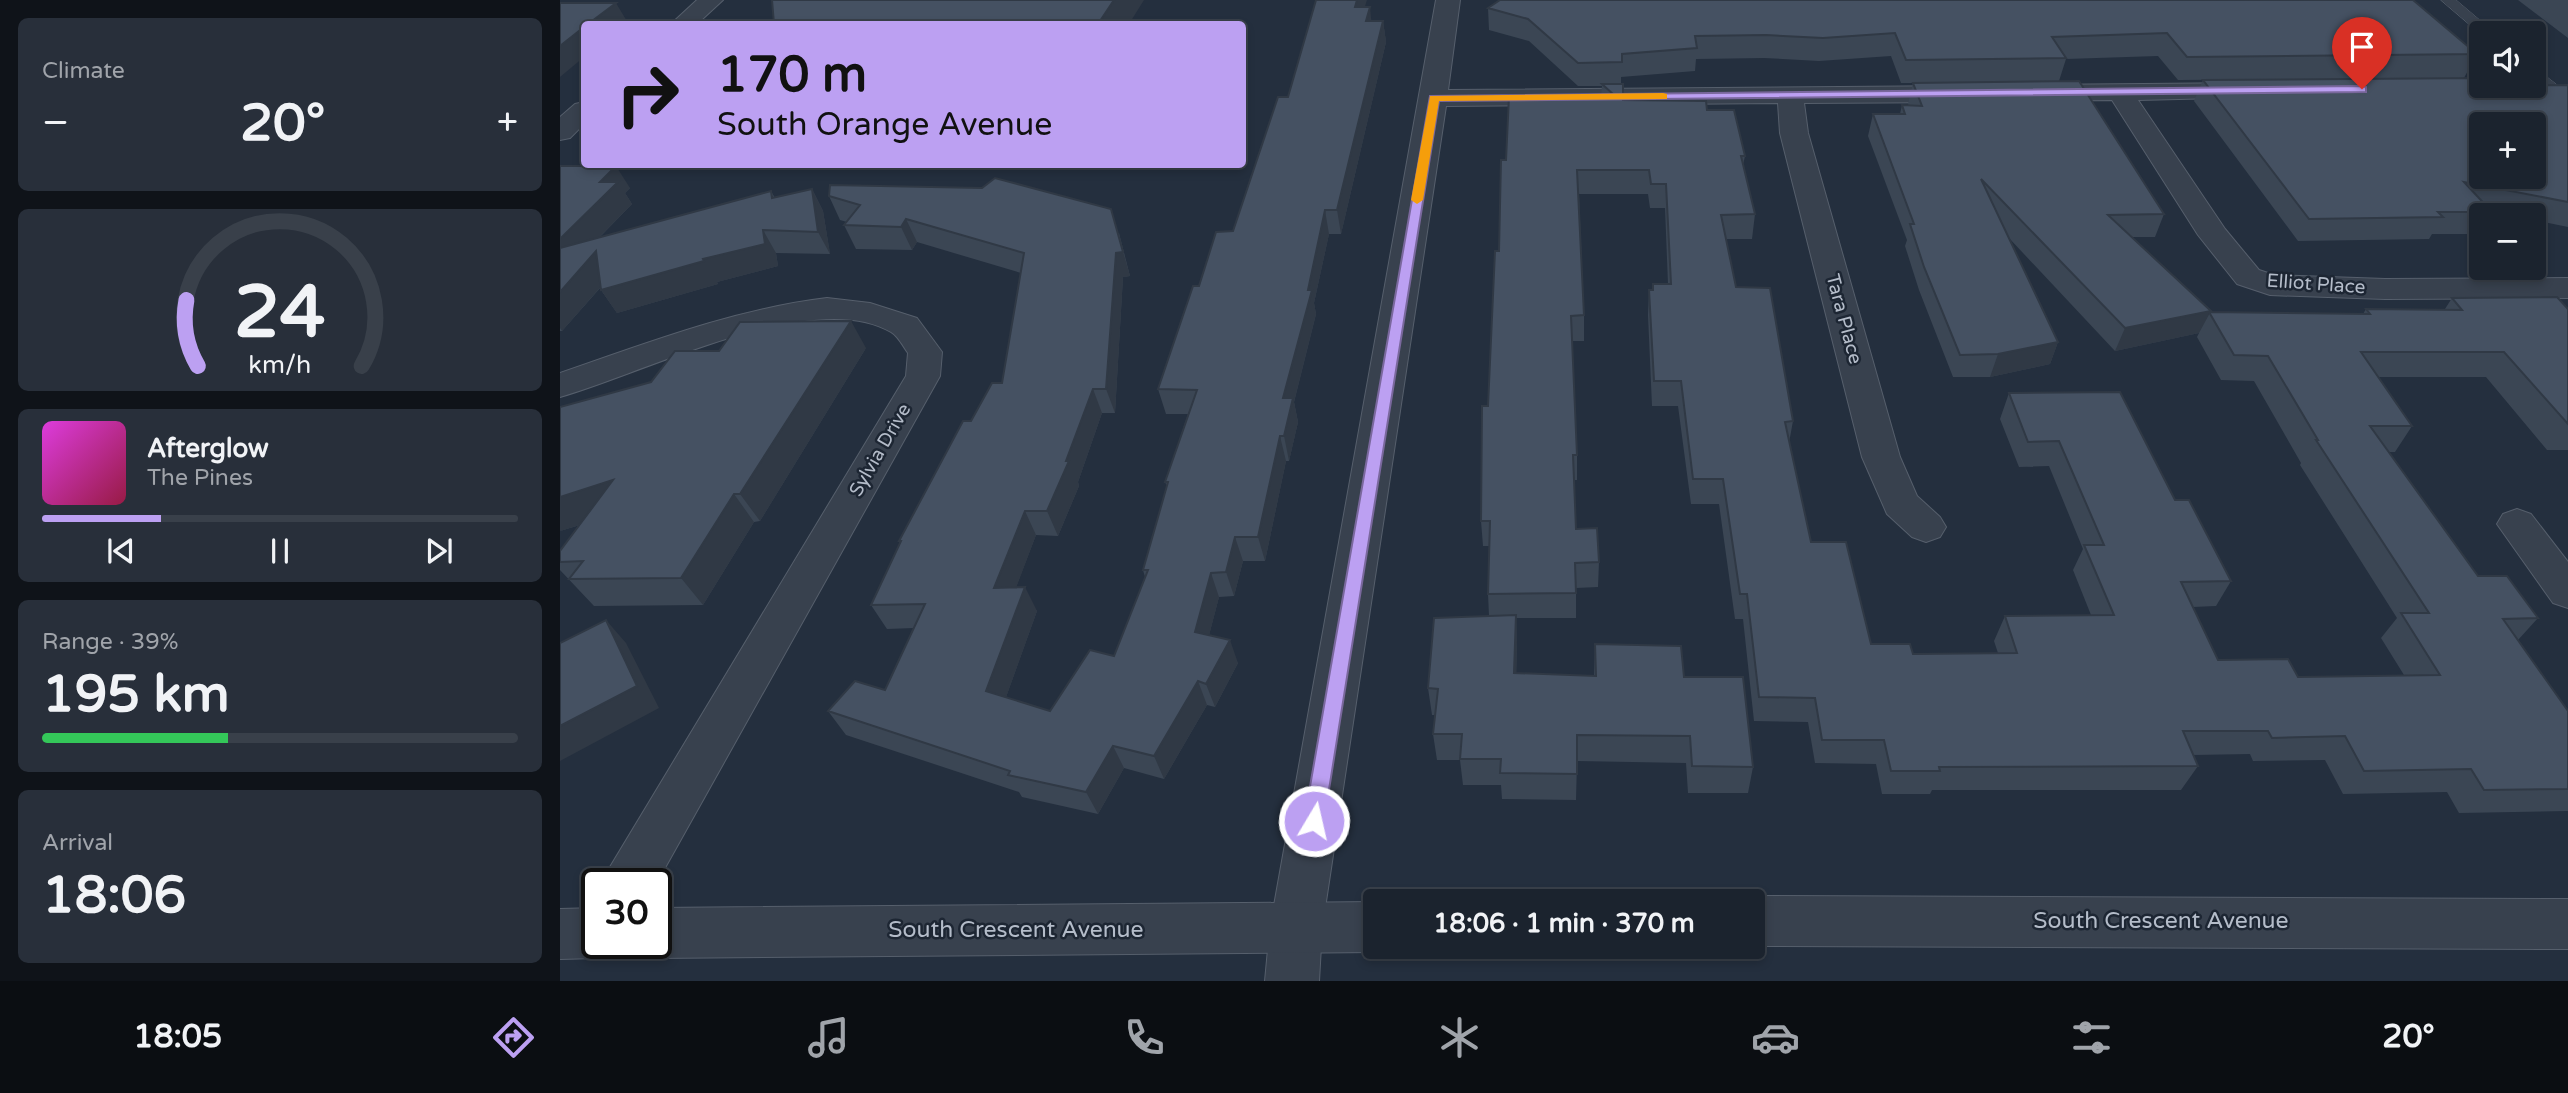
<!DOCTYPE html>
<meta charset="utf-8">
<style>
body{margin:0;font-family:"Varela Round",sans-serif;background:#282f3a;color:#f1f3f6;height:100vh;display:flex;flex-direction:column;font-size:26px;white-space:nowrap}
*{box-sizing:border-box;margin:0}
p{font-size:23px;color:#a0a4aa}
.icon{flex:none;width:38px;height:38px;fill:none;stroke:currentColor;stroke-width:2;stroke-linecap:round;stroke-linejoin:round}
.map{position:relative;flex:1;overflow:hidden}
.details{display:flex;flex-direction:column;gap:18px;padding:18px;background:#0f1319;width:560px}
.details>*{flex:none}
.banner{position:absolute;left:21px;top:21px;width:665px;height:147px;border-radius:7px;box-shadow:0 4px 10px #0003,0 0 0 2px #39404a;background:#bca0f2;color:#111;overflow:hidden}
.fabs{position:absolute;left:1909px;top:21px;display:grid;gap:14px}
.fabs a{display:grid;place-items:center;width:77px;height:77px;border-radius:7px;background:#1b232e;box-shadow:0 4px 10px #0003,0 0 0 2px #39404a;font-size:35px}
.speed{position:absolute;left:21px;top:868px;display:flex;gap:14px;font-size:35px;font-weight:700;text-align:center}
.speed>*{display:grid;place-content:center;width:91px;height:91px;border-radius:50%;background:#1b232e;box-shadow:0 4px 10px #0003,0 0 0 2px #39404a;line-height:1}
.speed .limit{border:4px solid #111;border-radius:10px;background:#fff;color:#111}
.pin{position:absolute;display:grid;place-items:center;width:60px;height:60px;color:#fff;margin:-72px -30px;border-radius:50% 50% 50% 0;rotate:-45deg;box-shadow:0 0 7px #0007}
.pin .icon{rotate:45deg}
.me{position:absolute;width:77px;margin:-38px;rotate:9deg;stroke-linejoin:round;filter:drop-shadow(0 0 5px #0008)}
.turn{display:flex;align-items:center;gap:24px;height:147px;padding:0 21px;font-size:32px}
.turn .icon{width:91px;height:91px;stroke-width:2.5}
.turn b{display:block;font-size:49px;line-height:60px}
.big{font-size:52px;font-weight:800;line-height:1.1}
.details .tile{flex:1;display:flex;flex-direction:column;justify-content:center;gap:10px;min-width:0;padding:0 24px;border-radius:10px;background:#282f3a}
.details .dial{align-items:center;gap:0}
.dial svg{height:182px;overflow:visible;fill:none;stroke:#39404a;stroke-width:7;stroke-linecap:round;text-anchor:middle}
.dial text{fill:#f1f3f6;stroke:none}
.song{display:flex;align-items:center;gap:21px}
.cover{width:84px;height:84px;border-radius:10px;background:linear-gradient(135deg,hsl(300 70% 55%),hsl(340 70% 35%))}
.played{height:7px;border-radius:4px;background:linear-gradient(90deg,#bca0f2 25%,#39404a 25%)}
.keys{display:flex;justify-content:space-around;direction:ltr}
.heat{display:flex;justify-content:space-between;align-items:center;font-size:38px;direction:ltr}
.charge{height:10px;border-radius:5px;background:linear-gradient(90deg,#34c759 39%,#39404a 0)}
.trip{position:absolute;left:803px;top:889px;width:402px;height:70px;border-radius:7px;background:#1b232e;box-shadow:0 4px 10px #0003,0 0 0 2px #39404a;font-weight:800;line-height:70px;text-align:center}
.tabs{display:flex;height:112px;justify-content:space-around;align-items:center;background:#0b0e12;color:#a0a4aa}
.tabs .icon{width:49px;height:49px}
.tabs .on{color:#bca0f2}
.tabs b{font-size:32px;color:#f1f3f6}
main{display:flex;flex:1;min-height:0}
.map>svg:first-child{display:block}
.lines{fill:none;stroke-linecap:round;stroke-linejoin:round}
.service-casing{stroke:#565f6c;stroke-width:1}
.minor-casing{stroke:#565f6c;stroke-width:2}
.tertiary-casing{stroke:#565f6c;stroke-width:2}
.service{fill:#38414e;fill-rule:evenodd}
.minor{fill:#38414e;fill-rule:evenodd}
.tertiary{fill:#38414e;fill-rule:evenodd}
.wall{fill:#3b4654;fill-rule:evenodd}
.shaded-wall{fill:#303945}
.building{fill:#455162;stroke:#303945;stroke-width:2;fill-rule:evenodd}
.route{fill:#bca0f2;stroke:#7a689d;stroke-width:2}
.slow{fill:#f59e0b}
.labels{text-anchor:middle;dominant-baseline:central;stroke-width:5;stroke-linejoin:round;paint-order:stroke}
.street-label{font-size:19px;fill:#b4bcc9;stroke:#1d2633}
.near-street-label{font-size:23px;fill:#b4bcc9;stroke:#1d2633}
</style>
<main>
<section class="details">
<div class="tile"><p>Climate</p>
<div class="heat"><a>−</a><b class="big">20°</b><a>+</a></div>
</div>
<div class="tile dial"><svg viewBox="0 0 100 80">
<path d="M14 69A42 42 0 1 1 86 69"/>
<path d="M14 69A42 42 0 0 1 9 40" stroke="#bca0f2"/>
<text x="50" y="56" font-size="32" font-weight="700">24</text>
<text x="50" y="72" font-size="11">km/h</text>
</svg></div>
<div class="tile">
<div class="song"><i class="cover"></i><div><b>Afterglow</b><p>The Pines</p></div></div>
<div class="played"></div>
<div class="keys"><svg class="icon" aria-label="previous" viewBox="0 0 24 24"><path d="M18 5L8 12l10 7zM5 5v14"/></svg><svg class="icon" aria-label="pause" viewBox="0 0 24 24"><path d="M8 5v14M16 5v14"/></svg><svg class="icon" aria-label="next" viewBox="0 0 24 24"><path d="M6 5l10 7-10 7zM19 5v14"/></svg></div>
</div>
<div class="tile"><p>Range · 39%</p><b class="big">195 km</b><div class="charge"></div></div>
<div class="tile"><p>Arrival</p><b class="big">18:06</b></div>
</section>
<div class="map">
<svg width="2008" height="981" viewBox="0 0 2008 981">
<rect width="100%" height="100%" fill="#242f3e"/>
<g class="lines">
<defs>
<path id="service" d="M 1881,0 L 1896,0 L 1935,33 L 1922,35 Z
M 1974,67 L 1996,84 L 1999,87 L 1996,90 L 1986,90 L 1974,80 Z"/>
<path id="minor" d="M 137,0 L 163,0 L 137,24 L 111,24 Z
M 876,0 L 900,0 L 888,90 L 1404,86 L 1413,88 L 1417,94 L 1413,100 L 1404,102 L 1244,103 L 1248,133 L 1340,457 L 1357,496 L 1380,517 L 1386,527 L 1380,537 L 1366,542 L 1352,537 L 1327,514 L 1302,457 L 1220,133 L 1218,103 L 886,106 L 762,928 L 759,981 L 705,981 L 710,928 Z
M 1691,83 L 1700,85 L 1704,91 L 1700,97 L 1578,100 L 1665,229 L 1699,270 L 1714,275 L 1825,279 L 2008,278 L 2008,298 L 1825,299 L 1710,295 L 1677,284 L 1638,235 L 1552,100 L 1475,101 L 1466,99 L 1462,93 L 1466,87 L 1475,85 Z
M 24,102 L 24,124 L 10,138 L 0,140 L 0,117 L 15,104 Z
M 267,298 L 310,303 L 357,318 L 382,352 L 380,376 L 96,884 L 43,884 L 50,867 L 346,376 L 348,353 C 343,346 338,336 331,332 C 254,286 82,374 0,397 L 0,373 C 87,343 175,309 267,298 Z
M 1957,509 L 1971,514 L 2008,562 L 2008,608 L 1993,603 L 1937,524 L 1943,514 Z"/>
<path id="tertiary" d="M 1194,896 L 2008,899 L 2008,949 L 1194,946 L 1194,901 L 1181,901 Z
M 816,902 L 816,947 L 830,947 L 816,952 L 96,958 L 78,951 L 74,943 L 96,943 L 96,908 Z
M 37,908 L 37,943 L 59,943 L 55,951 L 37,958 L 0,959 L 0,909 Z"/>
</defs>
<!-- service casing -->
<use href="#service" class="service-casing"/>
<!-- minor casing -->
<use href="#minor" class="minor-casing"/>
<!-- tertiary casing -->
<use href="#tertiary" class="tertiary-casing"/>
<!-- service -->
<use href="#service" class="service"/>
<!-- minor -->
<use href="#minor" class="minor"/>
<!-- tertiary -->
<use href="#tertiary" class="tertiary"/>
</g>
<!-- wall -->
<path class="wall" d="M 1853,0 L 1917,54 L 1904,78 L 1618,80 L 1598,56 L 1506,59 L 1499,81 L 1604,214 L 1595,237 L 1572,237 L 1651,311 L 1650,312 L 1803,314 L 1806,309 L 1885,309 L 1892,298 L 2008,309 L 2008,450 L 1987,450 L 1926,377 L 1818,377 L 1852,426 L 1835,452 L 1829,452 L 1918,576 L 1978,618 L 1958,640 L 2008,711 L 2008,811 L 1899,813 L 1887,792 L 1783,794 L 1765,760 L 1693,761 L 1690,754 L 1633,755 L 1638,766 L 1621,790 L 1372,790 L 1370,794 L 1322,794 L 1316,764 L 1255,763 L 1248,722 L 1194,721 L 1183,619 L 1175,619 L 1159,504 L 1131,504 L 1118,406 L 1092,406 L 1088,315 L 1089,290 L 1092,290 L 1093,284 L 1108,284 L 1105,208 L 1090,208 L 1088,194 L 1019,194 L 1024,315 L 1024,341 L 1012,341 L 1017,455 L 1017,480 L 1014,480 L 1016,529 L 1039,562 L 1038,587 L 1016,588 L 1016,618 L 956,618 L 957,643 L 956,673 L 1034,676 L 1035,644 L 1124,677 L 1193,767 L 1188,793 L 1128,793 L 1126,763 L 1017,761 L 1016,800 L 942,799 L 941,785 L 903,785 L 900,760 L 877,760 L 873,734 L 875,715 L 872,715 L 868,688 L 929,616 L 928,594 L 929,546 L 923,546 L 921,521 L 946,160 L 1041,95 L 1042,86 L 1018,86 L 969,41 L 929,30 L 928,8 ZM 1331,56 L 1341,83 L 1353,83 L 1348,104 L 1349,106 L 1342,105 L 1340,114 L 1313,114 L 1308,136 L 1347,240 L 1345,246 L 1359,290 L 1393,377 L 1430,377 L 1490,364 L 1498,342 L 1448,237 L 1555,351 L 1639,333 L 1637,337 L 1661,380 L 1694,381 L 1741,463 L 1740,465 L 1837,618 L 1821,638 L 1844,675 L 1738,677 L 1658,660 L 1633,607 L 1656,606 L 1671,581 L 1615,500 L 1449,393 L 1440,419 L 1459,467 L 1489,466 L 1523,549 L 1513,570 L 1531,615 L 1445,616 L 1434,641 L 1438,653 L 1353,654 L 1311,644 L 1251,542 L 1229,443 L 1233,421 L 1176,287 L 1166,239 L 1192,239 L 1195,214 L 1183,165 L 1185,156 L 1147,110 L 1063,100 L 1061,84 L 1061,77 L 1135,71 L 1136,59 L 1204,58 L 1259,61 Z
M 1958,0 L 2008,0 L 2008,38 Z
M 804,7 L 811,21 L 823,21 L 826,42 L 781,234 L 769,234 L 754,303 L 756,314 L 734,402 L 738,422 L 729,461 L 726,461 L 705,561 L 683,561 L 674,596 L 659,597 L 649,635 L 678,663 L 655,707 L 647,705 L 604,779 L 564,768 L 538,814 L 462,797 L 459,792 L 286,735 L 268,711 L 325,690 L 354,628 L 327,629 L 311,605 L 340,544 L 339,541 L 411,421 L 442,383 L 461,273 L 357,242 L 352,250 L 296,249 L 284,225 L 287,222 L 280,220 L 269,196 L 559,233 L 570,276 L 563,277 L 555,413 L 542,413 L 518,482 L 519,486 L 498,536 L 476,535 L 456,587 L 477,611 L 446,697 L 490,711 L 554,656 L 585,577 L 583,570 L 607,486 L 605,482 L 628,414 L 606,414 L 598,389 L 639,286 L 673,231 L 728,97 Z
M 1643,80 L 1922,86 L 2008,85 L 2008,227 L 1974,220 L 1974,215 L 1949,215 L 1932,212 L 1930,215 L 1922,215 L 1922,229 L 1918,234 L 1872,234 L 1869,239 L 1738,241 L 1634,101 Z
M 0,166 L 70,188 L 65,193 L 72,204 L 39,238 L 211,191 L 215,198 L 252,189 L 263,211 L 270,254 L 216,253 L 218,266 L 157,282 L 158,284 L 57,313 L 41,290 L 41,287 L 2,331 L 0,331 Z
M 306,348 L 200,521 L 194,522 L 143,605 L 34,606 L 0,570 L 0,551 L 20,525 L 0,531 Z"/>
<!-- shaded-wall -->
<path class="shaded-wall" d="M 554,0 L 584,0 L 569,24 L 538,24 Z
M 797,0 L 807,0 L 798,28 L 795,7 Z
M 56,3 L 68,23 L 66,24 L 28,24 Z
M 810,7 L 812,28 L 806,21 Z
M 823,21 L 826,42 L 781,234 L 777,210 Z
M 24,27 L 24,57 L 0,77 L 0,46 Z
M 56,166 L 70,188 L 65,193 L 72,204 L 3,274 L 0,269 L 0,239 L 40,182 Z
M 252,189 L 263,211 L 270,254 L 258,232 Z
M 551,209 L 570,276 L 563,277 L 555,413 L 546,389 L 556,253 Z
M 765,210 L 769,234 L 754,303 L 756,314 L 734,402 L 738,422 L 729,461 L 724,436 L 723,398 Z
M 346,219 L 357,242 L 352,250 L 341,227 Z
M 203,230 L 216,253 L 218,266 L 157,282 L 158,284 L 57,313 L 41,290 L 143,259 Z
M 36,251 L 52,274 L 2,331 L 0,328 L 0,292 Z
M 1651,311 L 1639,333 L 1555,351 L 1565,328 Z
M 291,321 L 306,348 L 200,521 L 180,494 Z
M 1498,342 L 1490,364 L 1430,377 L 1438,354 Z
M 533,389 L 542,413 L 518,482 L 519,486 L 498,536 L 487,511 Z
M 720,436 L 726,461 L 705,561 L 698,537 Z
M 53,480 L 75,508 L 0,531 L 0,497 Z
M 174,494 L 194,522 L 143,605 L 121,578 Z
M 465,511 L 476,535 L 447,612 L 434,588 Z
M 675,537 L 683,561 L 674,596 L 666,572 Z
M 651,573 L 659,597 L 644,655 L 635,632 Z
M 465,587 L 477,611 L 440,714 L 426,691 Z
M 956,615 L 957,643 L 956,700 L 954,673 Z
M 46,620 L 66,643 L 99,708 L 0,761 L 0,726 Z
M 670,640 L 678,663 L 655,707 L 646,684 Z
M 638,681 L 647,705 L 604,779 L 594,756 Z
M 553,746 L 564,768 L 538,814 L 526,792 Z"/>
<!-- building -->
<path class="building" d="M 212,0 L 554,0 L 538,24 L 214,24 Z
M 756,0 L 797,0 L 795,7 L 810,7 L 806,21 L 823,21 L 777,210 L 765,210 L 748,290 L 752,290 L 723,398 L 733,398 L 724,436 L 720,436 L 698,537 L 675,537 L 666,572 L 651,573 L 635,632 L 670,640 L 646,684 L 638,681 L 594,756 L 553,746 L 526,792 L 448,775 L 450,771 L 268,711 L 295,681 L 325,690 L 365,604 L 311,605 L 341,541 L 339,541 L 403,421 L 411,421 L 432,383 L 442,383 L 464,253 L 346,219 L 341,227 L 284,225 L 300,205 L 269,196 L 270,185 L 422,188 L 435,178 L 551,209 L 563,252 L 556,253 L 546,389 L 533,389 L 506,461 L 509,461 L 487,511 L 465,511 L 434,588 L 465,587 L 426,691 L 490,711 L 530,650 L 554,656 L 588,570 L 583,570 L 608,482 L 605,482 L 637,390 L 598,389 L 633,286 L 639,286 L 656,232 L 673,231 L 718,97 L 728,97 Z
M 940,0 L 1853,0 L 1917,54 L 1627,57 L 1607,33 L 1492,37 L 1506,58 L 1346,60 L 1335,33 L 1263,38 L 1206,35 L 1135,36 L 1137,48 L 1062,54 L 1062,62 L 1018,63 L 968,19 L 928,8 Z
M 0,3 L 56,3 L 28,24 L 24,24 L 24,27 L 0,46 Z
M 1922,78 L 1922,86 L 2008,85 L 2008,202 L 1904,182 L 1932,212 L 1878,212 L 1883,217 L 1749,219 L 1643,80 ZM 1922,124 L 1974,124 L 1974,177 L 1922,177 Z
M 1519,81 L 1604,214 L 1548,215 L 1651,311 L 1565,328 L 1421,179 L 1498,342 L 1438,354 L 1400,355 L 1364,267 L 1350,224 L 1354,224 L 1313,114 L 1345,114 L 1342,105 L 1362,106 L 1353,83 Z
M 1042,84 L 1063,84 L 1063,100 L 1146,101 L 1147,110 L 1174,110 L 1185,156 L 1181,156 L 1195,214 L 1161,215 L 1176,287 L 1210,288 L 1233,421 L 1225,422 L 1251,542 L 1286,542 L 1311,644 L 1350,644 L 1353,654 L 1457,653 L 1445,616 L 1554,615 L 1524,545 L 1544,545 L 1499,441 L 1468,442 L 1449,393 L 1560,392 L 1615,500 L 1629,500 L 1671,581 L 1621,582 L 1658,660 L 1728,659 L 1738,677 L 1880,675 L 1841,613 L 1869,613 L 1756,440 L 1758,440 L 1708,356 L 1674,355 L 1649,312 L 1810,314 L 1806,309 L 1902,310 L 1892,298 L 1997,297 L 2008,309 L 2008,424 L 1944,352 L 1801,352 L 1852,426 L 1810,426 L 1918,576 L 1947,576 L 1978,618 L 1943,619 L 2008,711 L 2008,789 L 1924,790 L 1911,769 L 1804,771 L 1785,736 L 1712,738 L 1708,731 L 1623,731 L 1638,766 L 1379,767 L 1380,771 L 1331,771 L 1324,740 L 1262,740 L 1255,698 L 1199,697 L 1187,594 L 1180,594 L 1163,479 L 1133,479 L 1121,381 L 1094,381 L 1089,290 L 1093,290 L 1093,284 L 1111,284 L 1106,184 L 1091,184 L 1089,170 L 1017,170 L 1024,315 L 1011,316 L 1017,455 L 1013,455 L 1016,529 L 1037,528 L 1039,562 L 1015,563 L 1016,593 L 928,594 L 930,521 L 921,521 L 922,406 L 928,406 L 935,251 L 939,251 L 941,160 L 946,160 L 949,96 L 1054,95 Z
M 0,166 L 56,166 L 40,182 L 58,182 L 0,239 Z
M 252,189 L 258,232 L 203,230 L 205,244 L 143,259 L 144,261 L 41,290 L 36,251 L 0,292 L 0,248 L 211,191 L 212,198 Z
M 291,321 L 180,494 L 174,494 L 121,578 L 9,579 L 23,561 L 0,562 L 0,551 L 53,480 L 0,497 L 0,407 L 91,382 L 115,351 L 159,351 L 180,322 Z
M 956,615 L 954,673 L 1036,676 L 1035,644 L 1121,646 L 1124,677 L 1183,677 L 1193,767 L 1132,766 L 1130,736 L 1017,735 L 1017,774 L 940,773 L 941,759 L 900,759 L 902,734 L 873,734 L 878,689 L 868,688 L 874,618 Z
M 46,620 L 77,686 L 0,726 L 0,643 Z"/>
<!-- route -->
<path class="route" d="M 1802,86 L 1806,87 L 1806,92 L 879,101 L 764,821 L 761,827 L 754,830 L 747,827 L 744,821 L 870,96 Z"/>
<!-- slow -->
<path class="slow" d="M 1103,93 L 1107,94 L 1107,99 L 879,101 L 863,200 L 857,204 L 851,200 L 870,96 Z"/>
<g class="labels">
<!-- street labels -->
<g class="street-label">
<text transform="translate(1756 284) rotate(4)">Elliot Place</text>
<text transform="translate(1284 319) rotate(75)">Tara Place</text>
<text transform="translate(320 450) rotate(-60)">Sylvia Drive</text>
</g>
<!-- near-street labels -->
<g class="near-street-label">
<text x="1601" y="921">South Crescent Avenue</text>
<text x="456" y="930">South Crescent Avenue</text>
</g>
</g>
</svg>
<div class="fabs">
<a><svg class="icon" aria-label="sound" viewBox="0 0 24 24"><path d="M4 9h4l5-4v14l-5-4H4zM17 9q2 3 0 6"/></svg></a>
<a>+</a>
<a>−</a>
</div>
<div class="speed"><div class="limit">30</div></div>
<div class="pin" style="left:1802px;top:89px;background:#d93025"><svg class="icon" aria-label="arrive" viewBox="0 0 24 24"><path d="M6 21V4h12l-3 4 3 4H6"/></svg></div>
<svg class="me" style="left:754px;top:821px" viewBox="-20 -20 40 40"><circle r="17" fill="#bca0f2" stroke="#fff" stroke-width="3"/><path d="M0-11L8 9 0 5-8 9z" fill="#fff"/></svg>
<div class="trip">18:06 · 1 min · 370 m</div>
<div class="banner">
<div class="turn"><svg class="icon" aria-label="right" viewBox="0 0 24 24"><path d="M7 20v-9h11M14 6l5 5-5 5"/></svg><div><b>170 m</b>South Orange Avenue</div></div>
</div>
</div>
</main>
<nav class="tabs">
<b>18:05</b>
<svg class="icon on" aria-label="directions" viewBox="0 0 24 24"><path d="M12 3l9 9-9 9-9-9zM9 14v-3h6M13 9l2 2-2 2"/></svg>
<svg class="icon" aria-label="music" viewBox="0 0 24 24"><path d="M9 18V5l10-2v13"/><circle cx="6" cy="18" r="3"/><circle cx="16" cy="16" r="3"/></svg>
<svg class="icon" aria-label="phone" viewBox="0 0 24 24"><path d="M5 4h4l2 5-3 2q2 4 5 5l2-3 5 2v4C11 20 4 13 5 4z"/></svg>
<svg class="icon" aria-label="climate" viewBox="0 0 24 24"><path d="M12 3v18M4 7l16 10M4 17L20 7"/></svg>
<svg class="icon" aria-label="car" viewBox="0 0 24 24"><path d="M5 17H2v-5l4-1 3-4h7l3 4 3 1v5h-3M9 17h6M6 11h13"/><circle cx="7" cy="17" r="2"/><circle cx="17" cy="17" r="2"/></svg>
<svg class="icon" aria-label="filters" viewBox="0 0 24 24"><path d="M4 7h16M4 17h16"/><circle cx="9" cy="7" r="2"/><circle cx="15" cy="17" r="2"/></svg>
<b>20°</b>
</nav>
